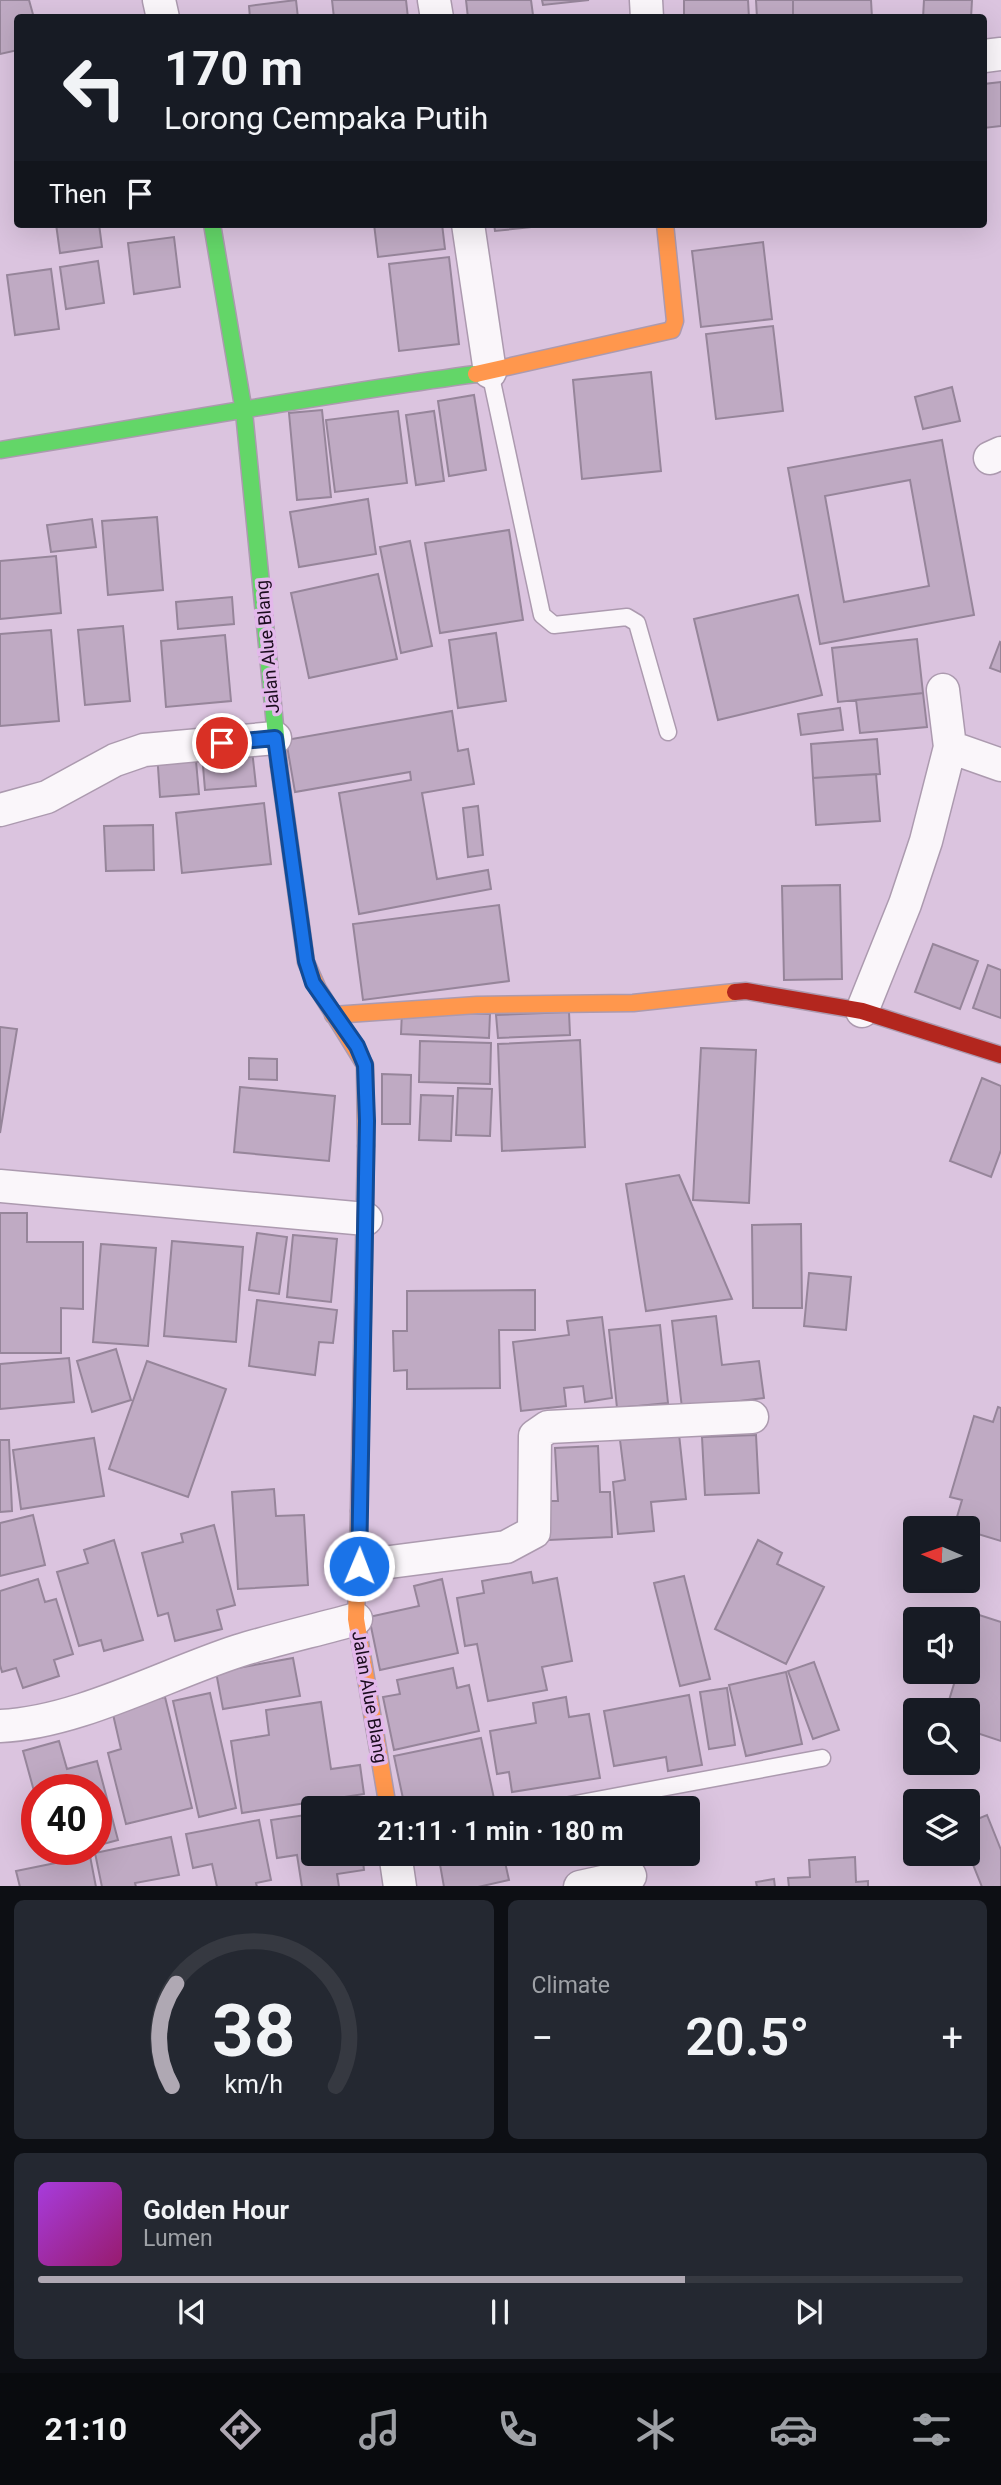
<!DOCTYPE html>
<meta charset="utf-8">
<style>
body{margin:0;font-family:Roboto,sans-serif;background:#242831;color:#f1f3f6;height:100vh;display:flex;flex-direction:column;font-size:26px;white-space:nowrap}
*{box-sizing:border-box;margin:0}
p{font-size:23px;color:#9ea1a6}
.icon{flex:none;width:38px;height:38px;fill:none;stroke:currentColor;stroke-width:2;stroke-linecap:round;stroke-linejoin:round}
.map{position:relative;height:1886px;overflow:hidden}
.sheet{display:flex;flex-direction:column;gap:14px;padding:14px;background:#0d0f14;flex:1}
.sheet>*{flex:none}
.banner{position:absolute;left:14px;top:14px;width:973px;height:214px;border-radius:7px;box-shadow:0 7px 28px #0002;background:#171b24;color:#f1f3f6;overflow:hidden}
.needle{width:46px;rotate:272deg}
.tools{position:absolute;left:903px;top:1516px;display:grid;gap:14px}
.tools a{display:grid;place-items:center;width:77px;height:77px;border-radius:7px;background:#171b24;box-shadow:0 7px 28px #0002;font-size:35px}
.speed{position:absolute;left:21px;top:1774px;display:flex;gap:14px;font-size:35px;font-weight:700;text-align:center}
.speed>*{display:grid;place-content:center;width:91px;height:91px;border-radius:50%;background:#171b24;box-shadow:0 7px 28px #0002;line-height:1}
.speed .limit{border:10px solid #d22;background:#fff;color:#111}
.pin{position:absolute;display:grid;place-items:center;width:60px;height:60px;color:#fff;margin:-30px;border:4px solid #fff;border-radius:50%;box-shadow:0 2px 7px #0007}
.me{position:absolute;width:77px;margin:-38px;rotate:1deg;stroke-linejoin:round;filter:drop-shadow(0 0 5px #0008)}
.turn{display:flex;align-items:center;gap:24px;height:147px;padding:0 35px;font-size:32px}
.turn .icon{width:91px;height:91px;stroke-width:2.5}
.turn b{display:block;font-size:49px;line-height:60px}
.then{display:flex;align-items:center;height:66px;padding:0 35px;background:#0003;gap:14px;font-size:26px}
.big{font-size:52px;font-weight:600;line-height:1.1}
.sheet .widget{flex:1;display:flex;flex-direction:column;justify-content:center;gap:10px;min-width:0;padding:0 24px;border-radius:10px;background:#242831}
.sheet .dial{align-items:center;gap:0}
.dial svg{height:182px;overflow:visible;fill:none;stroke:#363941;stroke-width:7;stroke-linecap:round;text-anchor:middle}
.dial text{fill:#f1f3f6;stroke:none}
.song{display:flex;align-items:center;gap:21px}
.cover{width:84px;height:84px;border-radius:10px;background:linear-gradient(135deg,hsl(280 70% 55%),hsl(320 70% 35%))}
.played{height:7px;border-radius:4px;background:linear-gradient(90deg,#afa8b3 70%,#363941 70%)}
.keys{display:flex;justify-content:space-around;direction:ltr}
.heat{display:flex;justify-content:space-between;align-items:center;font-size:38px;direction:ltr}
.sheet .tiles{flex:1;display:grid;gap:14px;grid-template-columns:1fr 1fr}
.widget:last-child{grid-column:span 2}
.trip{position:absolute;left:301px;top:1796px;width:399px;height:70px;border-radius:7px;background:#171b24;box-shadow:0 7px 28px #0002;font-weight:600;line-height:70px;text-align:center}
.tabs{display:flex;height:112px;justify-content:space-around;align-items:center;background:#090b0e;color:#9ea1a6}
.tabs .icon{width:49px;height:49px}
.tabs .current{color:#afa8b3}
.tabs b{font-size:32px;color:#f1f3f6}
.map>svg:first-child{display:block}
.building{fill:#bfaac3;stroke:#96859a;stroke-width:2;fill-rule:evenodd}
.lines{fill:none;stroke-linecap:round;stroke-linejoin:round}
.lane-casing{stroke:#ac9aaf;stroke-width:19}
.street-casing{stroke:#ac9aaf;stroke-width:35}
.fast-casing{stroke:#ac9aaf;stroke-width:19}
.slow-casing{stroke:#ac9aaf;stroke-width:19}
.jam-casing{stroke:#ac9aaf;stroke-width:19}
.lane{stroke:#faf6fa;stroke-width:16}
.street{stroke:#faf6fa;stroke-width:32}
.fast{stroke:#63d668;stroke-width:16}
.slow{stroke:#ff974d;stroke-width:16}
.jam{stroke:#b3261e;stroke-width:16}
.route-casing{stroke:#114b97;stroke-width:18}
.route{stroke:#1a73e8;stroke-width:12}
.labels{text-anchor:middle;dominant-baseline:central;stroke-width:7;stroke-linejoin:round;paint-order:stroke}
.street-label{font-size:18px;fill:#1b0c1e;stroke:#e3b8eb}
</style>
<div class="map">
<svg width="1001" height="1887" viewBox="0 0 1001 1887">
<rect width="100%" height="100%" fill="#dbc4df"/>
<!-- building -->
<path class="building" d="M 0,0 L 29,0 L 34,18 L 18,18 L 18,50 L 0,54 Z
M 296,0 L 298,18 L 250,18 L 249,6 Z
M 332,0 L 406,0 L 408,18 L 334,18 Z
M 466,0 L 531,0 L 533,15 L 468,18 Z
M 542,0 L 589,0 L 543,5 Z
M 684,0 L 748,0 L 749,18 L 684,18 Z
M 756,0 L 793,0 L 793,18 L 757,18 Z
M 793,0 L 871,0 L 872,18 L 793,18 Z
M 924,0 L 972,0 L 971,18 L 923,18 Z
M 1001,82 L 1001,126 L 984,128 L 984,84 Z
M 56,224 L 99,224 L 102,247 L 60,253 Z
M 374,224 L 442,224 L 445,249 L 378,257 Z
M 494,224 L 560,224 L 495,231 Z
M 174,237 L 180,287 L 134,294 L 128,243 Z
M 763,242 L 772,319 L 701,327 L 692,251 Z
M 449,257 L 459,344 L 399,351 L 389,264 Z
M 98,261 L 104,303 L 66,309 L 60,267 Z
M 51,269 L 59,329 L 15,335 L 7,275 Z
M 773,326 L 783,411 L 716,419 L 706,334 Z
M 651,372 L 661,471 L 582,479 L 573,380 Z
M 952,387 L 960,421 L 923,429 L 915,397 Z
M 474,395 L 486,470 L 449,476 L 438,401 Z
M 322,410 L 331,497 L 297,500 L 289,413 Z
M 398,411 L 407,483 L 335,492 L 326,420 Z
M 434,411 L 444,481 L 416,485 L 406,415 Z
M 942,440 L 974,615 L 820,644 L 788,468 ZM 910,480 L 929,586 L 844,602 L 825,496 Z
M 368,499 L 376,554 L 299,567 L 290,512 Z
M 157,517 L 163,590 L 108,595 L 102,521 Z
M 92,519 L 96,547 L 51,552 L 47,525 Z
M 509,530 L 523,620 L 440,633 L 425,543 Z
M 410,541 L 432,646 L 401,653 L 380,547 Z
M 56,556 L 61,613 L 0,619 L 0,561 Z
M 378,574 L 397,659 L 309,678 L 291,593 Z
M 798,595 L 822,695 L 718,720 L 694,619 Z
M 232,597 L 234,624 L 178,629 L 176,602 Z
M 123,626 L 130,701 L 85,705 L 78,630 Z
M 51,630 L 59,721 L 0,726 L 0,634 Z
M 496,633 L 506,701 L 458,708 L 449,640 Z
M 225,635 L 231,701 L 166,707 L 161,641 Z
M 917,639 L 923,693 L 838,702 L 832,648 Z
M 1000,642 L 1001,643 L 1001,672 L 990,668 Z
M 923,693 L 927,727 L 860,733 L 856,700 Z
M 840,708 L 843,730 L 801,735 L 798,714 Z
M 452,711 L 458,751 L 468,749 L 474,784 L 422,793 L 437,879 L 488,870 L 491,889 L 359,914 L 339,793 L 411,780 L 410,772 L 295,792 L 286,740 Z
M 877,739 L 880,774 L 813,778 L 811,744 Z
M 195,750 L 199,794 L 160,797 L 157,752 Z
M 252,750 L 256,786 L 205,790 L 202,754 Z
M 876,774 L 880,821 L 816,825 L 813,778 Z
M 264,803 L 271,864 L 182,873 L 176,813 Z
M 478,806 L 483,855 L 468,857 L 463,808 Z
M 153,825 L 154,870 L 106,871 L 104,826 Z
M 840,885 L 842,979 L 784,980 L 782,886 Z
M 499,905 L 509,981 L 363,1000 L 353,924 Z
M 933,944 L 978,961 L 960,1009 L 915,992 Z
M 988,965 L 1001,970 L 1001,1018 L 973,1008 Z
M 402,1011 L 490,1014 L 489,1038 L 401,1034 Z
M 569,1012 L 570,1035 L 498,1038 L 496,1015 Z
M 0,1027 L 17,1029 L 0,1133 Z
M 580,1040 L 585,1147 L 502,1151 L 498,1044 Z
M 420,1041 L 491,1043 L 490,1084 L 419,1082 Z
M 701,1048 L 756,1050 L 749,1203 L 693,1200 Z
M 249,1058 L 277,1059 L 277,1080 L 249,1079 Z
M 382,1074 L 411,1075 L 410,1124 L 382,1124 Z
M 982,1078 L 1001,1086 L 1001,1150 L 991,1177 L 950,1161 Z
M 240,1087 L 335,1096 L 329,1161 L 234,1152 Z
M 458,1088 L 492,1089 L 490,1136 L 456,1135 Z
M 421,1095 L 453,1096 L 451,1141 L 419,1140 Z
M 679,1175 L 732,1299 L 646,1311 L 626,1184 Z
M 0,1213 L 27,1213 L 27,1242 L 83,1242 L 83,1309 L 61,1308 L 61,1353 L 0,1353 Z
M 801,1224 L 802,1308 L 753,1308 L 752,1225 Z
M 257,1233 L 287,1237 L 279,1294 L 249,1290 Z
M 293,1235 L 337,1239 L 331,1302 L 287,1297 Z
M 172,1241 L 243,1247 L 236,1342 L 164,1336 Z
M 101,1244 L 156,1248 L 148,1346 L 93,1342 Z
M 809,1273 L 851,1277 L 846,1330 L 804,1326 Z
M 535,1290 L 535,1330 L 499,1330 L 500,1388 L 407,1389 L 407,1370 L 394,1371 L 393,1331 L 407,1331 L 407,1291 Z
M 257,1300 L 337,1310 L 333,1343 L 319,1342 L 315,1375 L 249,1366 Z
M 716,1316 L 722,1365 L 759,1361 L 764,1398 L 682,1408 L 672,1321 Z
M 602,1317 L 612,1398 L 585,1402 L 583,1386 L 564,1388 L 566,1406 L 521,1411 L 513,1342 L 569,1335 L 567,1321 Z
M 660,1325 L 668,1403 L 617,1408 L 609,1330 Z
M 116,1349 L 131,1400 L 92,1412 L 77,1361 Z
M 69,1358 L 74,1402 L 0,1409 L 0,1364 Z
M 147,1361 L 226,1389 L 188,1497 L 109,1469 Z
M 998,1407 L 1001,1408 L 1001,1541 L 968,1531 L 968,1528 L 954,1527 L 962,1500 L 950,1497 L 974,1416 L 993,1422 Z
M 679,1434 L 686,1499 L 651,1502 L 654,1531 L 618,1534 L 613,1482 L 625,1480 L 620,1440 Z
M 756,1435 L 759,1493 L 705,1495 L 702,1437 Z
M 94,1438 L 104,1496 L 21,1509 L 13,1450 Z
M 0,1440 L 9,1440 L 12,1511 L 0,1512 Z
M 598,1446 L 600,1492 L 610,1492 L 612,1537 L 549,1540 L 547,1501 L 558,1501 L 555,1448 Z
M 274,1489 L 276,1516 L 304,1515 L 308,1585 L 238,1589 L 232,1492 Z
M 33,1515 L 45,1565 L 0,1576 L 0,1523 Z
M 214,1525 L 235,1605 L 217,1610 L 222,1629 L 175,1641 L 168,1613 L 158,1616 L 142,1553 L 183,1542 L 181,1534 Z
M 114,1540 L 143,1640 L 104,1651 L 101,1640 L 79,1646 L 57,1572 L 88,1563 L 84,1550 Z
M 758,1540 L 782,1553 L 777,1564 L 824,1587 L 786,1664 L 715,1629 Z
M 531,1572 L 533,1583 L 557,1578 L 572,1661 L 542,1667 L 547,1690 L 488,1701 L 477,1644 L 465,1646 L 457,1598 L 484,1593 L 482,1581 Z
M 684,1576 L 710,1679 L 680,1686 L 654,1583 Z
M 38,1579 L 45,1602 L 56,1599 L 73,1654 L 54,1660 L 59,1676 L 23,1688 L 16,1668 L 2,1672 L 0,1665 L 0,1591 Z
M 442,1579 L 458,1653 L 380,1670 L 369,1617 L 419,1606 L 414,1586 Z
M 976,1614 L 1001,1622 L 1001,1741 L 968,1730 L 968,1710 L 946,1710 L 958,1671 L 968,1671 L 968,1633 L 970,1634 Z
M 293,1658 L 300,1696 L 223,1709 L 216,1672 Z
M 814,1662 L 839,1730 L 813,1739 L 788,1671 Z
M 453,1668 L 457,1688 L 469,1685 L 479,1731 L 394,1750 L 383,1697 L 400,1694 L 397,1680 Z
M 786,1672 L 802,1744 L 746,1756 L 729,1685 Z
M 727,1688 L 735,1745 L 709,1749 L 700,1692 Z
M 210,1693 L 236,1808 L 199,1817 L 173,1701 Z
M 689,1695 L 702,1765 L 668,1771 L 666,1757 L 614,1766 L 604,1711 Z
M 165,1697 L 192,1808 L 126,1824 L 108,1753 L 121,1749 L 112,1710 Z
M 566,1697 L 569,1717 L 589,1714 L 600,1778 L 512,1792 L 509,1772 L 497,1774 L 490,1731 L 536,1723 L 533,1703 Z
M 321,1702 L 331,1769 L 360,1765 L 364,1794 L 242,1813 L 231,1741 L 269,1735 L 266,1710 Z
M 481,1738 L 496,1808 L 455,1808 L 455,1805 L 405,1808 L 394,1756 Z
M 59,1741 L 67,1769 L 97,1761 L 118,1840 L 96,1846 L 96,1790 L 37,1790 L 37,1802 L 23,1751 Z
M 313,1814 L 313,1853 L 362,1853 L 364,1870 L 337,1874 L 339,1887 L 302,1887 L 297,1855 L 277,1858 L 271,1820 Z
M 987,1815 L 1001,1850 L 1001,1887 L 982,1887 L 968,1852 L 968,1823 Z
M 259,1820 L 271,1880 L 256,1883 L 257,1887 L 217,1887 L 212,1864 L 193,1868 L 186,1834 Z
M 171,1837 L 179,1875 L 135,1883 L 136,1887 L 102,1887 L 95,1853 Z
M 50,1850 L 83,1850 L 52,1858 Z
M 438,1853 L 503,1853 L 509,1880 L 478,1887 L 444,1887 Z
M 90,1856 L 96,1887 L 20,1887 L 16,1871 Z
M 855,1857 L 856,1882 L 868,1881 L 868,1887 L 789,1887 L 788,1878 L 810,1877 L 809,1860 Z
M 774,1879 L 775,1887 L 757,1887 L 756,1882 Z"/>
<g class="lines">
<defs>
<path id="lane" d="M 490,372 L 542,615 L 554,625 L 627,617 L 637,623 L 668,732
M 554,1808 L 822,1758"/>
<path id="street" d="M 159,0 L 163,18
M 434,0 L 437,18
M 646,0 L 647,18
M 984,56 L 1001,54
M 468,224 L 490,372
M 990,458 L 1001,453
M 950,747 L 1001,765
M 0,810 L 47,797 L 115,760 L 144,750 L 275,738
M 862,1011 L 905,904 L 926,841 L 950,747 L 943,690
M 0,1186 L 366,1219
M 359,1566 L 506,1547 L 534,1532 L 535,1436 L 548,1427 L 752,1417
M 0,1726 C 77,1723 164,1675 238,1651 C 277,1639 317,1630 356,1619
M 395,1853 L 400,1887
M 580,1887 L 630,1876"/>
<path id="fast" d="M 212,224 L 244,412 L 279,766
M 0,450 C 159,425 317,395 476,374"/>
<path id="slow" d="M 476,374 L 672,330 L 675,321 L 665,224
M 279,766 L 306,962 L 318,989 L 365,1065 L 366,1146
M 333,1015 L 477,1005 L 633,1003 L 735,992
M 359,1511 L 356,1619 L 388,1808"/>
<path id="jam" d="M 735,992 L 746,991 L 862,1011 L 1001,1055
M 359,1511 L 366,1146"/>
</defs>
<!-- lane casing -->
<use href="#lane" class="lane-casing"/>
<!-- street casing -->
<use href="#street" class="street-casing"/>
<!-- fast casing -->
<use href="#fast" class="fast-casing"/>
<!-- slow casing -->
<use href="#slow" class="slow-casing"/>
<!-- jam casing -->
<use href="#jam" class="jam-casing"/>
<!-- lane -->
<use href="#lane" class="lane"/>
<!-- street -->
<use href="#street" class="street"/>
<!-- fast -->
<use href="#fast" class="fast"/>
<!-- slow -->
<use href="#slow" class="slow"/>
<!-- jam -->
<use href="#jam" class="jam"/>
</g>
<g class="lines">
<defs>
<path id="route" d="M 222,743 L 275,738 L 306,961 L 313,983 L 357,1046 L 365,1065 L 367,1121 L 359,1566"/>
</defs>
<!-- route casing -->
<use href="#route" class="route-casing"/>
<!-- route -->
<use href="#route" class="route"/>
</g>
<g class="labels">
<!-- street labels -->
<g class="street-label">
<text transform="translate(267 647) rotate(-95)">Jalan Alue Blang</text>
<text transform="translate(370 1697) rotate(80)">Jalan Alue Blang</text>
</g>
</g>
</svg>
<div class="tools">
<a><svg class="needle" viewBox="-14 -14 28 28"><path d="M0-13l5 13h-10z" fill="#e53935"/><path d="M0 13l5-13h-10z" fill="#9ea1a6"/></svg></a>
<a><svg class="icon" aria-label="sound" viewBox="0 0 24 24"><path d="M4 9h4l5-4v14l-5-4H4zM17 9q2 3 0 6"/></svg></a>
<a><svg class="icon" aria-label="search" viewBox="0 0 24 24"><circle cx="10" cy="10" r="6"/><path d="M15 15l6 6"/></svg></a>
<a><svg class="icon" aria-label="layers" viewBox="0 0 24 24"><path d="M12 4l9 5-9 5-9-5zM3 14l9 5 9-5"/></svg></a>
</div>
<div class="speed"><div class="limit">40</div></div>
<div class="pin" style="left:222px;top:743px;background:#d93025"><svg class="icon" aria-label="arrive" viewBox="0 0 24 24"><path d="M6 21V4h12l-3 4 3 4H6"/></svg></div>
<svg class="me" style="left:359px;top:1566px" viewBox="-20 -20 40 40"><circle r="17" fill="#1a73e8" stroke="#fff" stroke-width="3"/><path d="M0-11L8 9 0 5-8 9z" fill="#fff"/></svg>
<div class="trip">21:11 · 1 min · 180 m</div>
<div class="banner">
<div class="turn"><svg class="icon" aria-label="left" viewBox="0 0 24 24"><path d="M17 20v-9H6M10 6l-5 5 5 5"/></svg><div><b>170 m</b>Lorong Cempaka Putih</div></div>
<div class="then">Then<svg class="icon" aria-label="arrive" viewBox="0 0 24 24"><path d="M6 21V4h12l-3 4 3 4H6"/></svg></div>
</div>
</div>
<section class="sheet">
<div class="tiles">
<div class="widget dial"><svg viewBox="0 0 100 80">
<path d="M14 69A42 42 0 1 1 86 69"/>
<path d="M14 69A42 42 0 0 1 16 24" stroke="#afa8b3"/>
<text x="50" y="56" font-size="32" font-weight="700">38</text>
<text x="50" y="72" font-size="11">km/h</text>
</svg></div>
<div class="widget"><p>Climate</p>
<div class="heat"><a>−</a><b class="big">20.5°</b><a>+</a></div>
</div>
<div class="widget">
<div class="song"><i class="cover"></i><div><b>Golden Hour</b><p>Lumen</p></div></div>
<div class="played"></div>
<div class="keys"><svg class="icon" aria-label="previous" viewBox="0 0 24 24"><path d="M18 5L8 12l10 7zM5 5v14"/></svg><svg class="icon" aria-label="pause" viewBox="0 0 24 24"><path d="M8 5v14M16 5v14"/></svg><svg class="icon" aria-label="next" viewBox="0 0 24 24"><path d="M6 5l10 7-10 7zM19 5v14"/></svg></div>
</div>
</div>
</section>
<nav class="tabs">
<b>21:10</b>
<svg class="icon current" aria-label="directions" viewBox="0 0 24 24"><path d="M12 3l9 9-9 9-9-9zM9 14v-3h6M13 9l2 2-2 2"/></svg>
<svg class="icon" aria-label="music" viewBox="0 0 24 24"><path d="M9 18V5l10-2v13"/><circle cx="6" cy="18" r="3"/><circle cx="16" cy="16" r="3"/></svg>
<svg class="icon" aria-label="phone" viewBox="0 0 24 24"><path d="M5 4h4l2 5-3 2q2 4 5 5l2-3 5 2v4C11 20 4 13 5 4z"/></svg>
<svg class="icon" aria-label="climate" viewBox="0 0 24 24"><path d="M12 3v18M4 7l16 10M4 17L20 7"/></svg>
<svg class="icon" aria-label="car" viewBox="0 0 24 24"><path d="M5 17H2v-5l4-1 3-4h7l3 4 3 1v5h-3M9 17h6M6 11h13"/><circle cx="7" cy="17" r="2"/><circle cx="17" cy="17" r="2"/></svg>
<svg class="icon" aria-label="filters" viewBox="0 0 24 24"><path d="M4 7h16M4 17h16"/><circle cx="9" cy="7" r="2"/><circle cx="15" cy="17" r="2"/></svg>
</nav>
